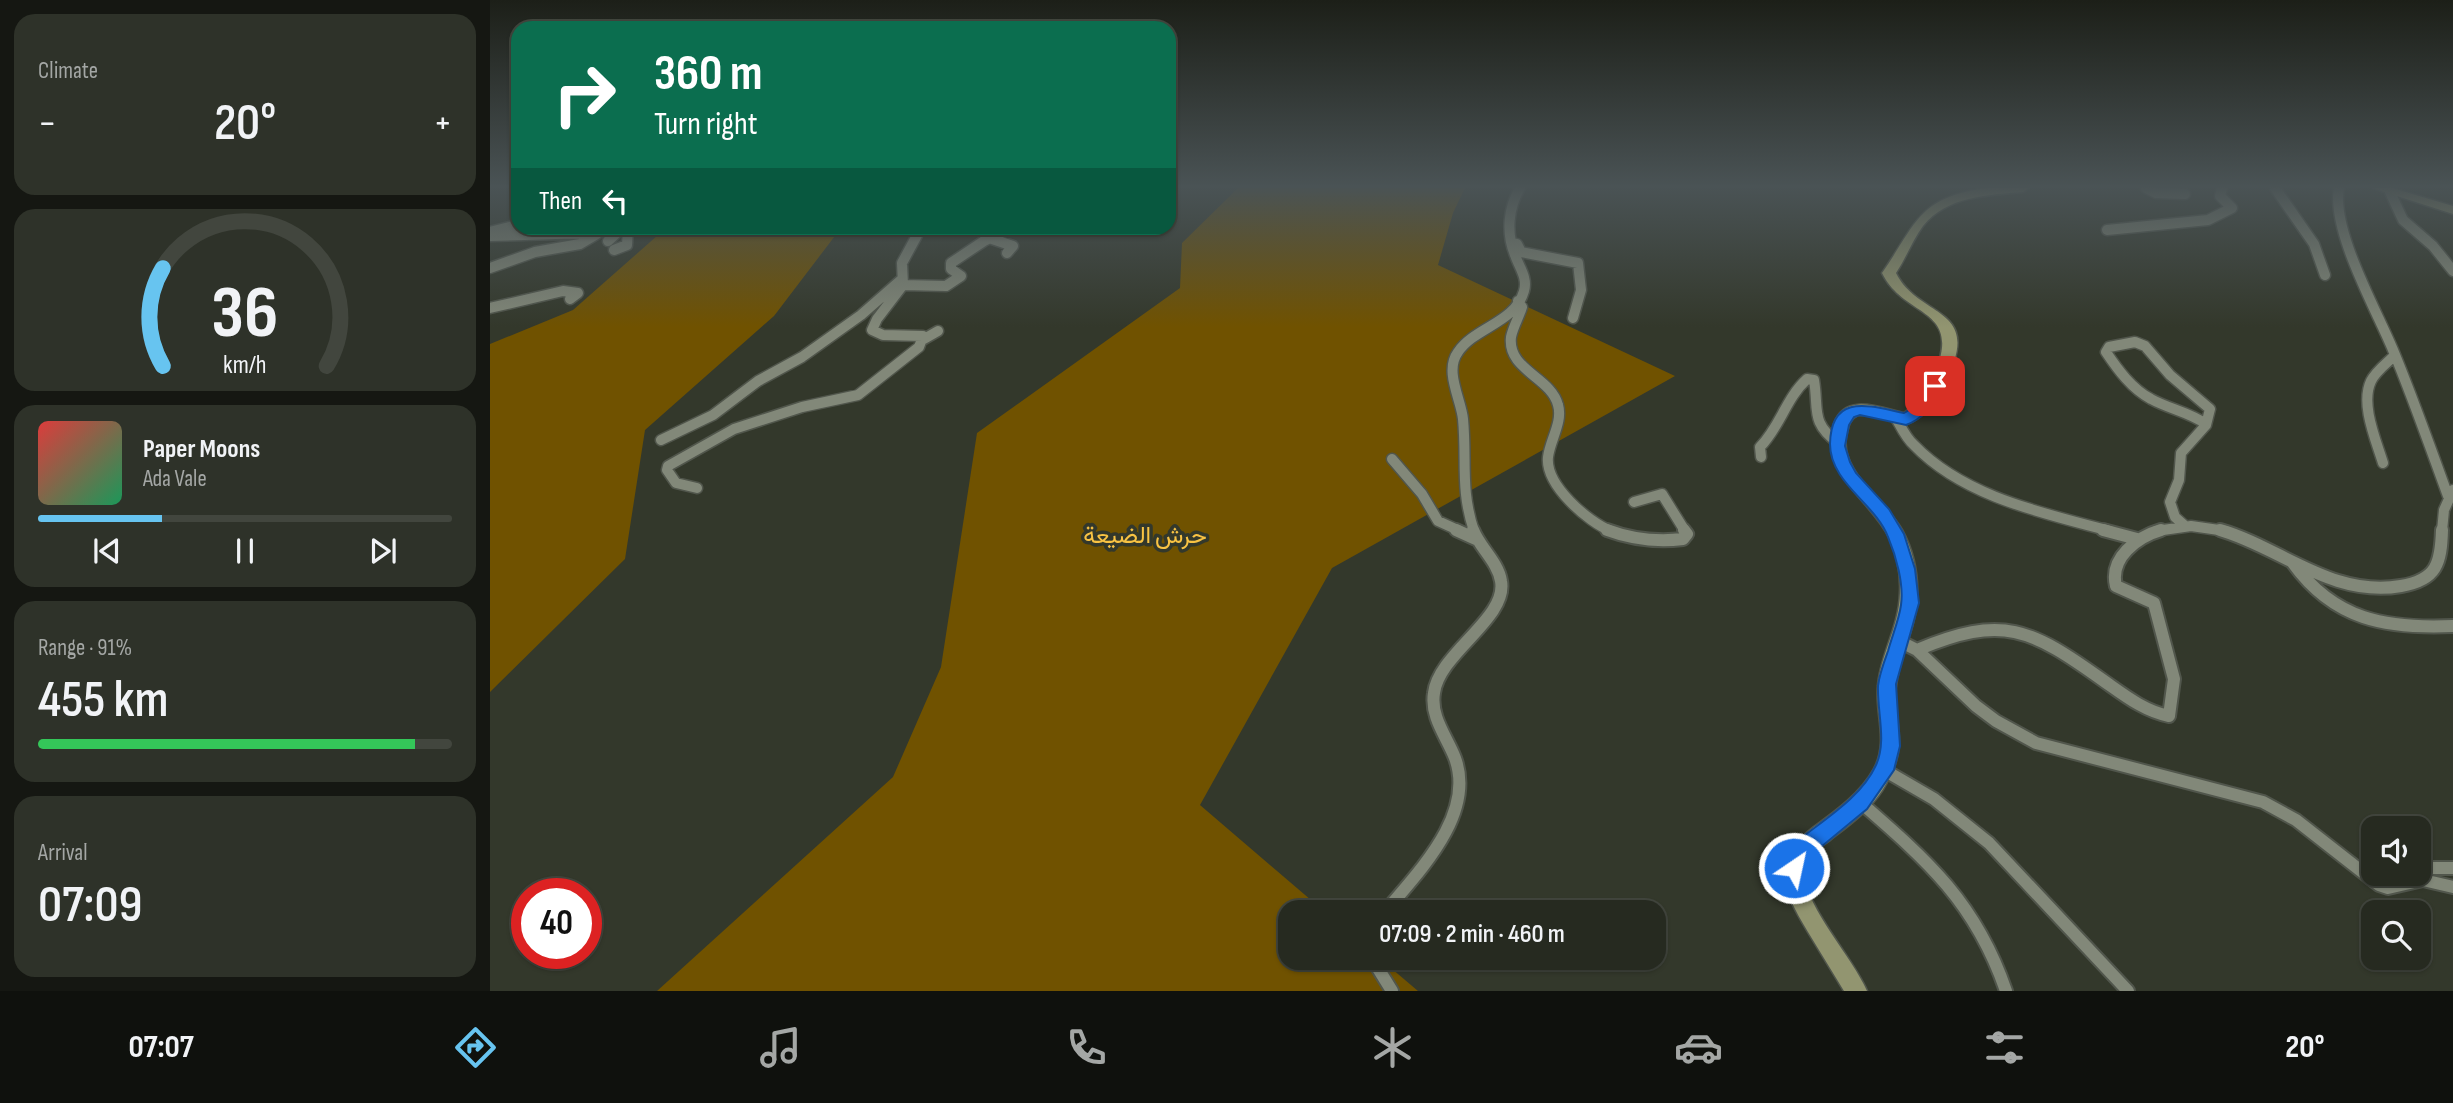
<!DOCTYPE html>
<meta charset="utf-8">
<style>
body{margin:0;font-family:"Sofia Sans Condensed",Vazirmatn,sans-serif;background:#2e3229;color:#f1f3f6;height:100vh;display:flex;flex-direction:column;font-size:26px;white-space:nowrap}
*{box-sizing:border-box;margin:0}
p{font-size:23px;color:#a4a7a5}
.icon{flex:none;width:38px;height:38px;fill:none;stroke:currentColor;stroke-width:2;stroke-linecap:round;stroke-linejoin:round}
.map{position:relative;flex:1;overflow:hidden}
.sheet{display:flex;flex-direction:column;gap:14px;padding:14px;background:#151712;width:490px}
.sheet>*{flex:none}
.hud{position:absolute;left:21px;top:21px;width:665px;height:214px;border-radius:21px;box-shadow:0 2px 5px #0004,0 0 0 2px #42463e;background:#0b6e4f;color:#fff;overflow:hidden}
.buttons{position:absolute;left:1871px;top:816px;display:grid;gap:14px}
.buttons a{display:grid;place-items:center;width:70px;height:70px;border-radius:14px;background:#262a20;box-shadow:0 2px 5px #0004,0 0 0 2px #42463e;font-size:35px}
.speed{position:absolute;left:21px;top:878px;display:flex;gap:14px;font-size:35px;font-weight:700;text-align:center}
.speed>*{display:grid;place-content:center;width:91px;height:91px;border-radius:50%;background:#262a20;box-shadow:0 2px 5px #0004,0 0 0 2px #42463e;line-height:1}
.speed .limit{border:10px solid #d22;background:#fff;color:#111}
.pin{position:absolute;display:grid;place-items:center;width:60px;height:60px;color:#fff;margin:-30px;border-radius:14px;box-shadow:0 4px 10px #0006}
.me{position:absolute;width:77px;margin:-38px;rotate:34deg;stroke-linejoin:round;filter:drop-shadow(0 0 5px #0008)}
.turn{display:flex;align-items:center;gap:24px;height:147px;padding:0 28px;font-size:32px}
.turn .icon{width:91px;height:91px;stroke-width:2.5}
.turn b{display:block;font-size:49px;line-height:60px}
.then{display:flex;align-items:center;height:66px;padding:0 28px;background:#0003;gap:14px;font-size:26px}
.big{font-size:52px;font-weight:600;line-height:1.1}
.sheet .widget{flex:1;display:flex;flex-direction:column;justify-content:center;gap:10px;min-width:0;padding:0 24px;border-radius:21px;background:#2e3229}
.sheet .dial{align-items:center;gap:0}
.dial svg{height:182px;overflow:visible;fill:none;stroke:#42463e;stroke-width:7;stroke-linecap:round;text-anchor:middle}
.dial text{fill:#f1f3f6;stroke:none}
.song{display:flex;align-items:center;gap:21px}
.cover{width:84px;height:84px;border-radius:10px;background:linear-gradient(135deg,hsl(0 70% 55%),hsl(150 70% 35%))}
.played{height:7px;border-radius:4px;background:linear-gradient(90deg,#67c4f0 30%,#42463e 30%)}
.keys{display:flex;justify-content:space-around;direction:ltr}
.heat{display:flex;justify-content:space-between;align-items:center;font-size:38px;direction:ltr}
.charge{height:10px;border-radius:5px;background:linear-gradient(90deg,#34c759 91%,#42463e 0)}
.trip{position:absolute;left:788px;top:900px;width:388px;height:70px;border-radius:21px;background:#262a20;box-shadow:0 2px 5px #0004,0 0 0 2px #42463e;font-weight:600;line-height:70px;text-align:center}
.tab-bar{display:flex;height:112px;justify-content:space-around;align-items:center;background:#0f110d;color:#a4a7a5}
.tab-bar .icon{width:49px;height:49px}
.tab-bar .selected{color:#67c4f0}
.tab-bar b{font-size:32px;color:#f1f3f6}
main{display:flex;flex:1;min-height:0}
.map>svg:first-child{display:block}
.green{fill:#705200}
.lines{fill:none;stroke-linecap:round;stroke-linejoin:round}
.street-far1-casing{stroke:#51564c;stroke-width:13}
.street-casing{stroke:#51564c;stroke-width:16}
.secondary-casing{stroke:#51564c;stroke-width:3}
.street-far1{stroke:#828879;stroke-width:10}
.street{stroke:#828879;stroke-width:12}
.secondary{fill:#929570;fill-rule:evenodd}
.route{fill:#1a73e8;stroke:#114b97;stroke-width:2}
.labels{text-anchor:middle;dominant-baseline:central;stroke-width:7;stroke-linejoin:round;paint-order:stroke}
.park-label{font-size:24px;fill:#f9c343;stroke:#33382b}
</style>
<main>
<section class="sheet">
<div class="widget"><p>Climate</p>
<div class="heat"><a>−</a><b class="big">20°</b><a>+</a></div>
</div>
<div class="widget dial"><svg viewBox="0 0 100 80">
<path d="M14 69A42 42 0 1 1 86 69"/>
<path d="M14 69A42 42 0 0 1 14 26" stroke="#67c4f0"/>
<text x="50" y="56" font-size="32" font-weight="700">36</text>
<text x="50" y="72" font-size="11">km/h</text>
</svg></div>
<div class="widget">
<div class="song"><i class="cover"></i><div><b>Paper Moons</b><p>Ada Vale</p></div></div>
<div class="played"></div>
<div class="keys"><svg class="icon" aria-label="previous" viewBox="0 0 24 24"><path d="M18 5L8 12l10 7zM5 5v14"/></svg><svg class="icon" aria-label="pause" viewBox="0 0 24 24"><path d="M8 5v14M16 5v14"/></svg><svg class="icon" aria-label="next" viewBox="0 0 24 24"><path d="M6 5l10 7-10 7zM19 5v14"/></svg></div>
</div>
<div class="widget"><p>Range · 91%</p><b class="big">455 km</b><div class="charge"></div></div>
<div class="widget"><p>Arrival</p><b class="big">07:09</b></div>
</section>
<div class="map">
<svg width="1963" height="991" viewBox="0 0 1963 991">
<rect width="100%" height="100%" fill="#33382b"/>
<!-- green -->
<path class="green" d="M 748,188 L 975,188 L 963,213 L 948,265 L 1185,376 L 842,568 L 710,805 L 835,912 L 800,912 L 800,957 L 888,957 L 928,991 L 167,991 L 403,777 L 451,667 L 487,433 L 690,288 L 692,243 Z
M 176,228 L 351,228 L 284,316 L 155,430 L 135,559 L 0,692 L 0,344 L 83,310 Z"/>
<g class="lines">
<defs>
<path id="street-far1" d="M 1656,188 L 1666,193 L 1695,194
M 1785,188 L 1824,244 L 1835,275
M 1849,188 C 1841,230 1886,309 1903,350 C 1923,398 1940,447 1958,496
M 1900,192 L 1913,220 L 1943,246 L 1963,271
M 431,228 L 412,263 L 413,285 L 456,286 L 471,276 L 461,269 L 461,263 L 494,241 L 521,228
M 1617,230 L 1718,220 L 1742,208 L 1730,196 L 1732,188
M 0,232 L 28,225
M 0,236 L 98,233 L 133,228
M 502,239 L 523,246 L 517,253
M 118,241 L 132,228
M 1022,243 L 1027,244 L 1031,252 L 1088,263 L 1091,290 L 1083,318
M 124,250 L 137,245 L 138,228
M 0,268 L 45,252 L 90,244 L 107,234
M 1028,301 L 1032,307 C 1029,317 1023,327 1021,337 C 1017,370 1061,377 1068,405 C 1073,422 1060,440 1058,457 C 1055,485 1098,522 1121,531
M 0,308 L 73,291 L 88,293 L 80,299
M 434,339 L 448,331
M 1406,418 C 1411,427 1416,438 1424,445 C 1474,497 1553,513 1620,531
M 171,440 L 223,415 L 268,381 L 312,357 L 371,315 L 411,280
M 1271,457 L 1270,447 C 1290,427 1296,398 1317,379 L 1324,380 C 1329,410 1320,422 1348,443
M 902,459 L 932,494 L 948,521 L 970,531
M 1893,463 C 1886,440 1870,404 1881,381 C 1886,371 1896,364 1904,356
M 207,488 L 186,483 L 177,470 L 178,466 L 244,429 L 312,407 L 368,395 L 429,347 L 433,336 L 393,335 L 382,330 L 387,319 L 413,285
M 1144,502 L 1172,494 L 1195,531
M 1694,525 L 1685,517 L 1680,502 L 1689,480 L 1691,453 L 1716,425 L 1720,409 L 1680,375 L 1655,346 L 1645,342 L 1619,347 L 1616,352 C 1628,370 1642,389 1661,399 C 1679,409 1699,412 1716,424
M 984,531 C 970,489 977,461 973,419 C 971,399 954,371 968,352 C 985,327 1025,323 1034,291 C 1038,278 1029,267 1025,255 C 1016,233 1018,208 1030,188
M 1666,531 L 1701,526 L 1736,531
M 1952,531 L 1954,510 L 1963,490"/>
<path id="street" d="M 966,530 L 988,540
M 1117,530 C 1141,539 1167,542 1193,539 L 1197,534 L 1194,530
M 1613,530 L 1647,539
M 1730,530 C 1790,547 1842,598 1911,586 C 1947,580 1951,563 1952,530
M 1803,563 C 1844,620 1896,629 1963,626
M 1411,642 L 1427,650 C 1513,614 1540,628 1614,681 C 1634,695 1654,711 1679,716 L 1684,679 L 1664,603 L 1626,586 C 1619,558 1647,537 1671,530
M 1427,650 L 1486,706 L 1506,721 L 1546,743 L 1773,802 L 1806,820 L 1889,885 L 1898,888 L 1933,880 L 1963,887
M 1394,770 L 1444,799 L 1499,843 L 1638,991
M 1370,802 C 1438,861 1486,903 1516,991
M 1933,880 L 1939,868 L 1963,868
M 895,912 C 928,872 986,815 965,758 C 957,737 940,717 944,693 C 949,653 1018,618 1011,581 C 1008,562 990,548 983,530
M 881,957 L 902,991"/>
<path id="secondary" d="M 1497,188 L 1539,188 L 1533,192 C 1498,195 1457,196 1433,226 C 1422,241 1416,258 1406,273 C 1429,320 1497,305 1453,386 C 1444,401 1434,419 1416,424 L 1382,415 L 1368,415 C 1360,419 1359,424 1357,432 C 1346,470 1396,501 1412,530 C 1423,550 1428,574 1427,597 C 1426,626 1412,651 1407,679 C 1399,720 1422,737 1397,782 C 1385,806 1362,823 1341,839 C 1335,844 1326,849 1320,855 C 1316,860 1315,868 1315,875 C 1316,908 1363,958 1377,991 L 1354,991 C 1342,971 1330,952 1318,932 C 1293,890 1278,862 1324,827 C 1346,811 1371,793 1384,769 C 1399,741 1385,714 1388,686 C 1390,655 1409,628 1410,593 C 1411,574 1407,554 1399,537 C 1380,499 1328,472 1344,424 C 1355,392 1391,408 1414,413 C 1429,402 1439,387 1446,370 C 1471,307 1414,318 1392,273 C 1427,223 1428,197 1497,188 Z
M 1882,188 L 1902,188 L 1963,206 L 1963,214 Z"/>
</defs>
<!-- street-far1 casing -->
<use href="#street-far1" class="street-far1-casing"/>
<!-- street casing -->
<use href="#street" class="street-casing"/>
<!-- secondary casing -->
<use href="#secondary" class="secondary-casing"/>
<!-- street-far1 -->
<use href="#street-far1" class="street-far1"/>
<!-- street -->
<use href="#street" class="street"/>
<!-- secondary -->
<use href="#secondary" class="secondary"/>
</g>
<!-- sky -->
<linearGradient id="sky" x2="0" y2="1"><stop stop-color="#1c1f18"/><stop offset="0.57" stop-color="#4a5355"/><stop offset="1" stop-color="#4a5355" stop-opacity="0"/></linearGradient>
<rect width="1963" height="327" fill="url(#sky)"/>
<!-- route -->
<path class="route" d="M 1445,381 L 1453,386 C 1443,402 1436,418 1416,425 L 1370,415 L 1364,417 L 1359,425 L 1355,446 L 1360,462 L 1366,473 L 1399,509 L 1414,534 L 1425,569 L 1429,603 L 1406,684 L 1410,746 L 1404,770 L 1377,809 L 1320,856 L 1312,875 L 1304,878 L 1297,875 C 1292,862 1298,852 1306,842 C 1333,820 1371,798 1386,765 C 1397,741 1387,712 1388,686 C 1389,675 1394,662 1398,651 C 1402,636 1409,620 1411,605 C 1414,584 1406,556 1398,537 C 1386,504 1340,483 1340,444 C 1341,392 1380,406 1414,413 L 1424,407 L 1440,382 Z"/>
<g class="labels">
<!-- park labels -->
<g class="park-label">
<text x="655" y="535">حرش الضيعة</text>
</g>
</g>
</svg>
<div class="buttons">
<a><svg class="icon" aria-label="sound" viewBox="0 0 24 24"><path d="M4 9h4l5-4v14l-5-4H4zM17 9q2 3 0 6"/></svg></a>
<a><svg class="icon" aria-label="search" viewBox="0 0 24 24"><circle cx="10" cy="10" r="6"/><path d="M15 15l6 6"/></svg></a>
</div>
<div class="speed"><div class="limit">40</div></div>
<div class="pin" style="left:1445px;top:386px;background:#d93025"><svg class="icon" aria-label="arrive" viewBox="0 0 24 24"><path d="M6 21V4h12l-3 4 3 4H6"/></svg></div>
<svg class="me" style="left:1304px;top:868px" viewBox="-20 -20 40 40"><circle r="17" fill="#1a73e8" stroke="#fff" stroke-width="3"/><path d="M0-11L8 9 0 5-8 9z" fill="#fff"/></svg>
<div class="trip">07:09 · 2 min · 460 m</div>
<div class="hud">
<div class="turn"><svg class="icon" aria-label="right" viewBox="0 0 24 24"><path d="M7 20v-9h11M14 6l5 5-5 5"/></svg><div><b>360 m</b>Turn right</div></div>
<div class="then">Then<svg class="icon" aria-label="left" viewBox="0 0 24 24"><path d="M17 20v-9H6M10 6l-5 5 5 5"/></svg></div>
</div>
</div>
</main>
<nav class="tab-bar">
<b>07:07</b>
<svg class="icon selected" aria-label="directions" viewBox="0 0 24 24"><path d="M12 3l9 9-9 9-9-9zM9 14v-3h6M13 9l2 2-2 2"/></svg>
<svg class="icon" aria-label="music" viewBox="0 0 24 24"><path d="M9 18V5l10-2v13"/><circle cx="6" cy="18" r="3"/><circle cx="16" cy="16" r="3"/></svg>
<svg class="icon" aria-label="phone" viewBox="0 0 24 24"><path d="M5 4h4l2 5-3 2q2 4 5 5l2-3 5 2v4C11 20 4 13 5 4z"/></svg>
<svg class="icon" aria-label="climate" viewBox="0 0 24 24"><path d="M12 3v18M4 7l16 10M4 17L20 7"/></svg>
<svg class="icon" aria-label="car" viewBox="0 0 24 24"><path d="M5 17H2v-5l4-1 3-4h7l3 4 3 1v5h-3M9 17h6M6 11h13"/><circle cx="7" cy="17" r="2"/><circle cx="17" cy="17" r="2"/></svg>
<svg class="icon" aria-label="filters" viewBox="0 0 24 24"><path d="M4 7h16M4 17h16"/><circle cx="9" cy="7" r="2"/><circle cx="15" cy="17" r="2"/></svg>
<b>20°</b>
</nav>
